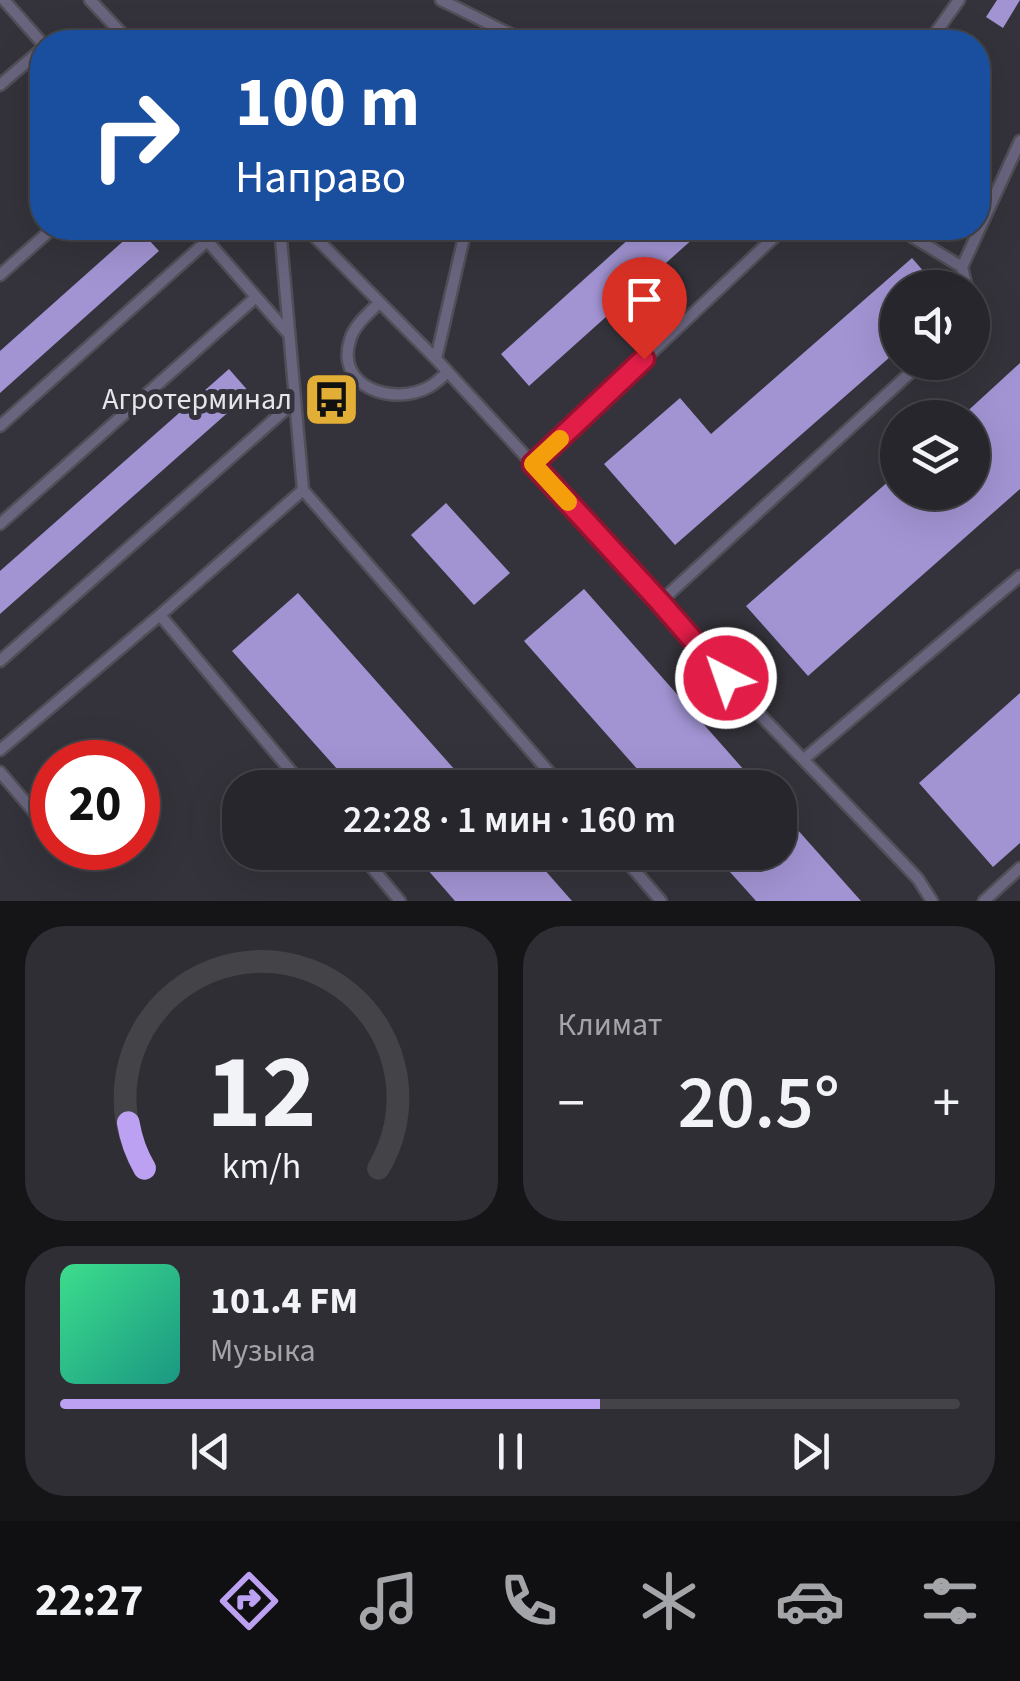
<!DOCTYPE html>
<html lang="ru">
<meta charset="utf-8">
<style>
body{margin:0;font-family:"Source Sans 3",sans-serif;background:#2f2e34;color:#f1f3f6;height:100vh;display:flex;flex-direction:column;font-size:38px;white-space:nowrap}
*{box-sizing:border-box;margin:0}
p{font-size:32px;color:#a4a5a9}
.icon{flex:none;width:55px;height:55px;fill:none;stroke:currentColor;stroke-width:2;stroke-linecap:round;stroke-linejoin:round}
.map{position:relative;height:901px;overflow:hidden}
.side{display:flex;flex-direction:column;gap:25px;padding:25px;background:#151518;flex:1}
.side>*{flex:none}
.hud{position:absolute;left:30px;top:30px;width:960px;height:210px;border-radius:40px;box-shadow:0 10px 40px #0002,0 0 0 2px #434348;background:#1a4fa0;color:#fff;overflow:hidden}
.tools{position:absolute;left:880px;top:270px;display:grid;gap:20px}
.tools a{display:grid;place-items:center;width:110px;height:110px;border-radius:50%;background:#27262c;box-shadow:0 10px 40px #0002,0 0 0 2px #434348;font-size:50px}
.speed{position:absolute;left:30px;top:740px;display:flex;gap:20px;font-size:50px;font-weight:700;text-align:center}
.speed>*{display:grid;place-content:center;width:130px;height:130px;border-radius:50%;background:#27262c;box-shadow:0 10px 40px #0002,0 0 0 2px #434348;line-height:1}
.speed .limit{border:15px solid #d22;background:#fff;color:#111}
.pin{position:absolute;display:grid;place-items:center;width:85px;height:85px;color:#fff;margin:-102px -42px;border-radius:50% 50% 50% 0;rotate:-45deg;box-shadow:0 0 10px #0007}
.pin .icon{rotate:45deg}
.me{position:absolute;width:110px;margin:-55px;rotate:319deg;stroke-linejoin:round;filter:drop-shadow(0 0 8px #0008)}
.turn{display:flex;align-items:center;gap:35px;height:210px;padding:0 40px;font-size:45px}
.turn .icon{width:130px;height:130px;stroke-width:2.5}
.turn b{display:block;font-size:70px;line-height:85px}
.big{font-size:75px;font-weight:600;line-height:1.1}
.side .card{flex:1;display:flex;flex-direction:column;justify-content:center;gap:15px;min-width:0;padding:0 35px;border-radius:40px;background:#2f2e34}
.side .dial{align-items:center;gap:0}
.dial svg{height:260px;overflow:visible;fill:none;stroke:#434348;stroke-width:7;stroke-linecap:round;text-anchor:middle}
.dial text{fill:#f1f3f6;stroke:none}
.song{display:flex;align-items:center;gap:30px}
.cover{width:120px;height:120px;border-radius:15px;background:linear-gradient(135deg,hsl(150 70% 55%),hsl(170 70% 35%))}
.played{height:10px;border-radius:5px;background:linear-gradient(90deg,#bca0f2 60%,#434348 60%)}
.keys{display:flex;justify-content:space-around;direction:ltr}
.heat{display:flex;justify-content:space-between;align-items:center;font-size:55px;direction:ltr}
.side .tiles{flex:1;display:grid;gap:25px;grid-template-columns:1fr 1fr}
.card:last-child{grid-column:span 2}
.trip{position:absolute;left:222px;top:770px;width:575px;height:100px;border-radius:40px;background:#27262c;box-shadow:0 10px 40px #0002,0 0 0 2px #434348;font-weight:600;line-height:100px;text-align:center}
.menu{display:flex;height:160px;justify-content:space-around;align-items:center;background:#100f12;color:#a4a5a9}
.menu .icon{width:70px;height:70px}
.menu .on{color:#bca0f2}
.menu b{font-size:45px;color:#f1f3f6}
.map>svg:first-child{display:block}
.building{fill:#a294d3}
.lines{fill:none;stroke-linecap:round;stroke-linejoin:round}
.service-casing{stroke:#504f57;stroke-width:15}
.service{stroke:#69657f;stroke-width:10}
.route-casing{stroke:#92132f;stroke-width:25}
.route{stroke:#e11d48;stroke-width:18}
.slow{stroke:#f59e0b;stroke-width:18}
.labels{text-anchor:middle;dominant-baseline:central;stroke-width:10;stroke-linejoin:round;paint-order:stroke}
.poi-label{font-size:30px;fill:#e6e5ea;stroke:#34333b;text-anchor:end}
</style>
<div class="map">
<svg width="1020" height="901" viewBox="0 0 1020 901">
<rect width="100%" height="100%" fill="#34333b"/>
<!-- building -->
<path class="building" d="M 997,0 L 1020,0 L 1003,28 L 986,17 Z
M 138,228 L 159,251 L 0,393 L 0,351 Z
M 641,228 L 705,228 L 529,386 L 501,354 Z
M 912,258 L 938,288 L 898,288 L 898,350 L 675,545 L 604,464 L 680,398 L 711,434 Z
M 1020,363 L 1020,489 L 808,676 L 746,606 L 898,473 L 898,492 L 972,492 L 972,418 L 960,418 Z
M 229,369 L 250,393 L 0,614 L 0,571 Z
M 446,503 L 510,573 L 474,605 L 411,535 Z
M 584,589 L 760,788 L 654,788 L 524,641 Z
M 298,593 L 471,788 L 354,788 L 232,651 Z
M 1020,693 L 1020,843 L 993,867 L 919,783 Z
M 780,810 L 861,901 L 756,901 L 712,852 L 780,852 Z
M 412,852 L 529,852 L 572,901 L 455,901 Z"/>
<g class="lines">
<defs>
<path id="service" d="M 4,0 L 42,43
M 90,0 L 130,42
M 441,0 L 510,34 L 508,42
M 510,34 L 528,42
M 929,42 L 959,0
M 0,85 L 42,49
M 196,228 L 287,332
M 306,228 L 436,359 L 660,602 L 741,695 L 902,862 L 918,879 L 932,901
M 898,228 L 962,267 L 967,288
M 962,267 L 1020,141
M 0,275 L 53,228
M 379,303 C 369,313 354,325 350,340 C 335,388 394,406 429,387 C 436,383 442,377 448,372
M 972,311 L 972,317
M 436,359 L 466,228
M 0,426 L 207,241
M 533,464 L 784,228
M 303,490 L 563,788
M 0,524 L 255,298
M 660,602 L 922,362
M 160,615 L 305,788
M 0,661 L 295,401
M 0,750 L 160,615 L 303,490 L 280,228
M 804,759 L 1020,576
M 0,772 L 52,833
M 359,852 L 400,901
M 619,852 L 661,901
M 984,901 L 1020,868"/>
</defs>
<!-- service casing -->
<use href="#service" class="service-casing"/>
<!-- service -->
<use href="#service" class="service"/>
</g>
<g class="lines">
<defs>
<path id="route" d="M 644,359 L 533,464 L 660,602 L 726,678"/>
</defs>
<!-- route casing -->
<use href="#route" class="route-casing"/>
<!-- route -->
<use href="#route" class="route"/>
<!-- slow -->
<path class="slow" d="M 560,439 L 533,464 L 568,502"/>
</g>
<!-- icons -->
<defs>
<symbol id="bus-square" viewBox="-11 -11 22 22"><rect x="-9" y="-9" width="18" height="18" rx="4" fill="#e3ae35" stroke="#34333b"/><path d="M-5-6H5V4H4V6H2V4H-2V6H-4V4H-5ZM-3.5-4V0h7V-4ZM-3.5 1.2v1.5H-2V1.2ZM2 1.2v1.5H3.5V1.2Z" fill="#111"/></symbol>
</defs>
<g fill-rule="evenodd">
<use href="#bus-square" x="300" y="368" width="63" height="63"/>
</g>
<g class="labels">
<!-- poi labels -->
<g class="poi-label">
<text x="292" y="399">Агротерминал</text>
</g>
</g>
</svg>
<div class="tools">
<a><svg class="icon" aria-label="sound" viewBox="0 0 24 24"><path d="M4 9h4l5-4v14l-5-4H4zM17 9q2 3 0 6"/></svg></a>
<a><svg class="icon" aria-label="layers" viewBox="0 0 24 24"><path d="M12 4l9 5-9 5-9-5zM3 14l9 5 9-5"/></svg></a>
</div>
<div class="speed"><div class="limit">20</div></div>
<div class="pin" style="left:644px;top:359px;background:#d93025"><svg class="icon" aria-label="arrive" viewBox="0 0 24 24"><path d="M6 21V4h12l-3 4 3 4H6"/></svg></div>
<svg class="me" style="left:726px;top:678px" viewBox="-20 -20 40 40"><circle r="17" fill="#e11d48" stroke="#fff" stroke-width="3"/><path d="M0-11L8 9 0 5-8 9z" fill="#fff"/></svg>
<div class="trip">22:28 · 1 мин · 160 m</div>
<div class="hud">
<div class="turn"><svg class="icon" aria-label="right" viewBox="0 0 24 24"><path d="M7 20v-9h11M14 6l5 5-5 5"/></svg><div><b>100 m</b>Направо</div></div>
</div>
</div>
<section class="side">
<div class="tiles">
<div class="card dial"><svg viewBox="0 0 100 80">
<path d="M14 69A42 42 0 1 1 86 69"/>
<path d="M14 69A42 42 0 0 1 9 55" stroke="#bca0f2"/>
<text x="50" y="56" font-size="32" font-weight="700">12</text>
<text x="50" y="72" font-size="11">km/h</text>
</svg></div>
<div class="card"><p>Климат</p>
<div class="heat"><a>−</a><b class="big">20.5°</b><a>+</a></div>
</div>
<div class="card">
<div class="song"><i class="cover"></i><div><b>101.4 FM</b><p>Музыка</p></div></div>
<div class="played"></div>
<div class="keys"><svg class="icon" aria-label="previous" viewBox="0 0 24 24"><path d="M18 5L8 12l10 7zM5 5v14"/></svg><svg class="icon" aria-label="pause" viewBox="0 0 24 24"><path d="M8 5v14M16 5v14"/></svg><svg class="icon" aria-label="next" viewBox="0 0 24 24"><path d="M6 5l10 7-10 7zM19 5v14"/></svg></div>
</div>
</div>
</section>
<nav class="menu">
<b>22:27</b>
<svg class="icon on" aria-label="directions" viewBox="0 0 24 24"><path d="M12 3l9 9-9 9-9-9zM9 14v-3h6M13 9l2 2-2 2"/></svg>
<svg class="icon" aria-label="music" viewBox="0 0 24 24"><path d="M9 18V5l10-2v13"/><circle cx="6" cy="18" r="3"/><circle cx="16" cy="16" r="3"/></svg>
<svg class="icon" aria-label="phone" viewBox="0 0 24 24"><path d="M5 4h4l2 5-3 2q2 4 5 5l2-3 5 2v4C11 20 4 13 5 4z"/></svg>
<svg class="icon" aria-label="climate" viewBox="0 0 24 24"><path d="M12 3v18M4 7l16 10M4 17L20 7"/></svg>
<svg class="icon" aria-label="car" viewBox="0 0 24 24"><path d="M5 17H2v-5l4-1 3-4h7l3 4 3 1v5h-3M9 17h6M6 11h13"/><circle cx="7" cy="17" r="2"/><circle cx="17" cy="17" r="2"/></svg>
<svg class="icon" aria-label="filters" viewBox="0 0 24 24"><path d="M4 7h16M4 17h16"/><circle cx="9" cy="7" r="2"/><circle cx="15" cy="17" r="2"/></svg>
</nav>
